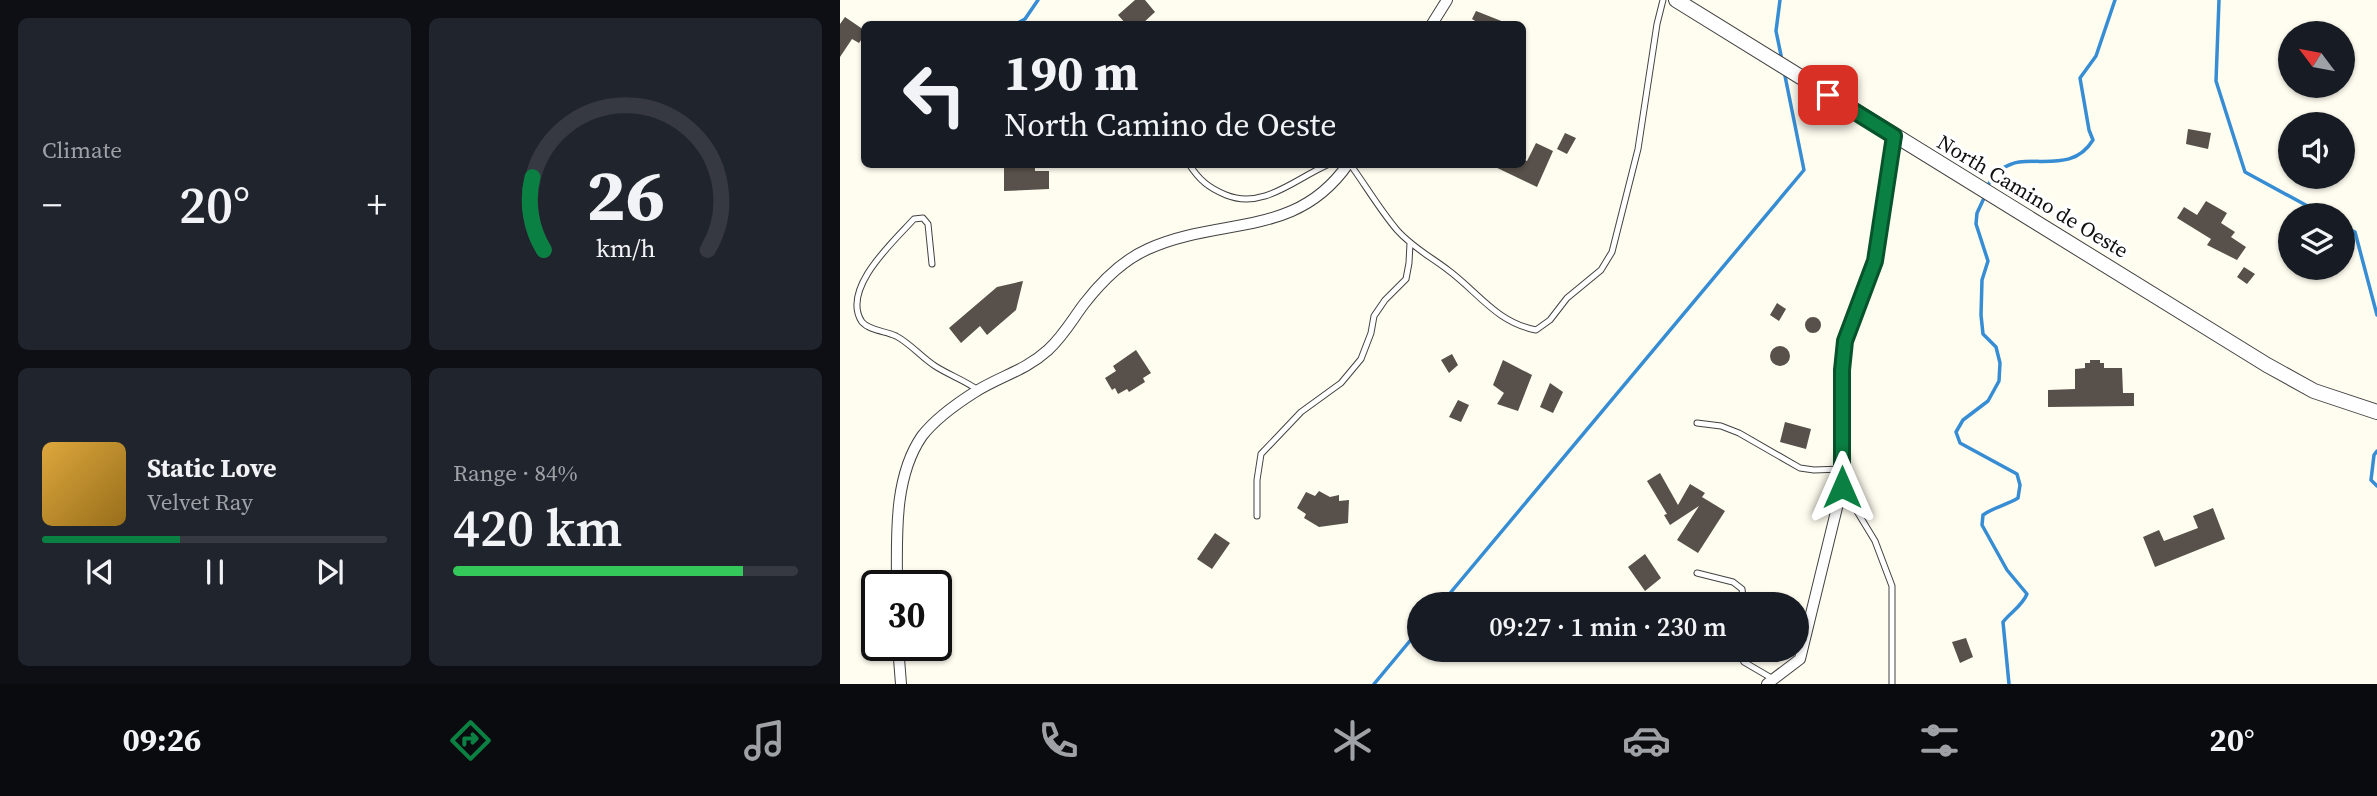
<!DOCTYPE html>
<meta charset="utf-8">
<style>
body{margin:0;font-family:"Source Serif 4",serif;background:#20242c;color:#f1f3f6;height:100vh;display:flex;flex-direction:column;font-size:26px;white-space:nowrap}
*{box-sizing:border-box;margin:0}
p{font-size:23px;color:#9ea1a6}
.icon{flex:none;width:38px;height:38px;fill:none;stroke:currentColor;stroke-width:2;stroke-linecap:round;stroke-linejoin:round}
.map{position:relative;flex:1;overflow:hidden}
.side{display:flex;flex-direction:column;gap:18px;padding:18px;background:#0d0f14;width:840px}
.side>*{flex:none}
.top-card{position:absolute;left:21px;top:21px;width:665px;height:147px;border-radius:10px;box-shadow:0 2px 5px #0004;background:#171b24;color:#f1f3f6;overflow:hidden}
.needle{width:46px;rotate:302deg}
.fabs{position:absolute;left:1438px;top:21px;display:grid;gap:14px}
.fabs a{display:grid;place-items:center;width:77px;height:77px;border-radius:50%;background:#171b24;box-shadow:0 2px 5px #0004;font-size:35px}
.speed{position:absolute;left:21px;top:570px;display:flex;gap:14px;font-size:35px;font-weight:700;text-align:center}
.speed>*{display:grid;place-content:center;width:91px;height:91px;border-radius:50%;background:#171b24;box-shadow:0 2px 5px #0004;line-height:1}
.speed .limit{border:4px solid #111;border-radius:10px;background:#fff;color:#111}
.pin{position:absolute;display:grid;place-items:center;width:60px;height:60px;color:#fff;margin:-30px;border-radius:14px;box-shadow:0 4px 10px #0006}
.me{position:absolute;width:77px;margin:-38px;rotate:0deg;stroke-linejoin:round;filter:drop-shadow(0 0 5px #0008)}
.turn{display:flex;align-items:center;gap:24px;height:147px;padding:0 28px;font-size:32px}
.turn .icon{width:91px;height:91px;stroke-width:2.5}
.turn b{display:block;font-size:49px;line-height:60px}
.big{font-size:52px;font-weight:600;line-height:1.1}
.side .widget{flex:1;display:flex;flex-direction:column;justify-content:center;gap:10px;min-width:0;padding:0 24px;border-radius:10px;background:#20242c}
.side .dial{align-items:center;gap:0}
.dial svg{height:182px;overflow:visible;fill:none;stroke:#363941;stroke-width:7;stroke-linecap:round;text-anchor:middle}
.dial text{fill:#f1f3f6;stroke:none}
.song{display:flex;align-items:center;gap:21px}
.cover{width:84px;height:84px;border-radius:10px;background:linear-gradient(135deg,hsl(40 70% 55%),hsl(40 70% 35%))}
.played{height:7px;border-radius:4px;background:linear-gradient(90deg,#0b8043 40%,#363941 40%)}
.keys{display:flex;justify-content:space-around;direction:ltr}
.heat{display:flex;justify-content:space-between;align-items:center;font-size:38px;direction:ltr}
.charge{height:10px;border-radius:5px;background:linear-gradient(90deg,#34c759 84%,#363941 0)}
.side .tiles{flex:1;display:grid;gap:18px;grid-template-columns:repeat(2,1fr)}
.trip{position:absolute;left:567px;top:592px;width:402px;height:70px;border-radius:35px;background:#171b24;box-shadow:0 2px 5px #0004;font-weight:600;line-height:70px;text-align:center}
.tab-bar{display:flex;height:112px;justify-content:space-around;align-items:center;background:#090b0e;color:#9ea1a6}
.tab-bar .icon{width:49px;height:49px}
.tab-bar .on{color:#0b8043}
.tab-bar b{font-size:32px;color:#f1f3f6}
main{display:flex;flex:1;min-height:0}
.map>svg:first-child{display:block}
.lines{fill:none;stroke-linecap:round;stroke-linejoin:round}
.stream{stroke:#368dd4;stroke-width:3.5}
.building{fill:#58504a}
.service-casing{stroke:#424242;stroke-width:7}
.minor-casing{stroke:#424242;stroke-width:12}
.tertiary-casing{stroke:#424242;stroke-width:16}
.service{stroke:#fff;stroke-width:5}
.minor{stroke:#fff;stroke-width:10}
.tertiary{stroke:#fff;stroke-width:14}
.route-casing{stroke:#07532c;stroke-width:18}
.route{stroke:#0b8043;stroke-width:12}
.labels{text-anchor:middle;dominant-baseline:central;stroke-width:7;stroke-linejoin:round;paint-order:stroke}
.street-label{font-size:21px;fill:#0f0f0f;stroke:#fff}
</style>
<main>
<section class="side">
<div class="tiles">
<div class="widget"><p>Climate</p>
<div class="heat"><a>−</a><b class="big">20°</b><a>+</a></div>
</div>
<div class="widget dial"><svg viewBox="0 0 100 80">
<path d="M14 69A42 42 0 1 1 86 69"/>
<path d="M14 69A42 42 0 0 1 9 37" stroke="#0b8043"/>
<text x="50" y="56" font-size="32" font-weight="700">26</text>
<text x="50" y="72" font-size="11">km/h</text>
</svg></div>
<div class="widget">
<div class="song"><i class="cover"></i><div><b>Static Love</b><p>Velvet Ray</p></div></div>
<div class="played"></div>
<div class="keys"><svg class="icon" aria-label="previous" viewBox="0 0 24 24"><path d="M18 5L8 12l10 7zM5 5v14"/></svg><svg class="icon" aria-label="pause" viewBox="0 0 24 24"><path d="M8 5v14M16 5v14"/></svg><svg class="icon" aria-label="next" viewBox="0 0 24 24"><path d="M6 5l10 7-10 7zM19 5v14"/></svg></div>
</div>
<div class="widget"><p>Range · 84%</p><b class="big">420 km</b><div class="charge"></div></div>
</div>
</section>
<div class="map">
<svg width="1537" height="684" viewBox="0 0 1537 684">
<rect width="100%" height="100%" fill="#fffdf0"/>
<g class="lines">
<!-- stream -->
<path class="stream" d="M 940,0 L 936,31 L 942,60
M 1379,0 L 1376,81 L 1405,172 L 1484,215
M 176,24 L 185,19 L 198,0
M 1147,188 L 1154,173 C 1161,169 1170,163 1179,162 C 1207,159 1235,169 1253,140 L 1249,130 L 1240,78 L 1256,56 L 1275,0
M 1145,196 L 1137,213 L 1136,224 L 1148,261 L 1142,280 L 1141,315 L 1143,334 L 1156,347 L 1160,363 L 1159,381 L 1148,401 L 1123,420 L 1116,432 L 1120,443 L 1177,474 L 1180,485 L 1178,498 C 1167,505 1154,507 1143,515 L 1142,525 L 1167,570 L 1187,594 C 1182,606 1171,612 1163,622 L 1169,684
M 1503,226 L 1515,232 L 1537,315
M 1537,451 L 1534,455 L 1531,480 L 1537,486
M 601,604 L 964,170 L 944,71
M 534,684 L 579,630"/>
</g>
<!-- building -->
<path class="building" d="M 295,0 L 305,0 L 315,12 L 302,24 L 286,24 L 278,15 Z
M 636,11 L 669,24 L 640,24 L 632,19 Z
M 5,17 L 24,30 L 24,36 L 19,43 L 12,39 L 0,57 L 0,24 Z
M 1348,129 L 1371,133 L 1368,149 L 1346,144 Z
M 725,133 L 736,138 L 727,154 L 717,149 Z
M 696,143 L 713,151 L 697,187 L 649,164 L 682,164 L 682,159 L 687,161 Z
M 164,164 L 195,164 L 195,171 L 209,171 L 209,189 L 164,191 Z
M 1366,201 L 1387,213 L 1381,223 L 1395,232 L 1391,237 L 1406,247 L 1397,260 L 1367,245 L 1371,239 L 1337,218 L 1344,207 L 1357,215 Z
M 1404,267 L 1415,274 L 1407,284 L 1397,277 Z
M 183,281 L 176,310 L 147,335 L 140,326 L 121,343 L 109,328 L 157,287 Z
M 937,303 L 946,309 L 939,321 L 930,315 Z
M965 325a8 8 0 1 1 16 0a8 8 0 1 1-16 0Z
M930 356a10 10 0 1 1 20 0a10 10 0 1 1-20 0Z
M 296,350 L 311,373 L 303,378 L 305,382 L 289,392 L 287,389 L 278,394 L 275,388 L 272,390 L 265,378 L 276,371 L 273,366 Z
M 612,354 L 618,365 L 609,373 L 601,360 Z
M 663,360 L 692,375 L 678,411 L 657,404 L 664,393 L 653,385 Z
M 1250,360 L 1260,360 L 1260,363 L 1264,363 L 1264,368 L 1282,368 L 1283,393 L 1294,393 L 1294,406 L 1208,407 L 1208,390 L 1235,389 L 1235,369 L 1245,368 L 1245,363 L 1250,363 Z
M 710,383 L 723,392 L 713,413 L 700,407 Z
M 618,400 L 629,405 L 621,422 L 609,417 Z
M 945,422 L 971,429 L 966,449 L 940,442 Z
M 820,473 L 838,505 L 850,484 L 865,493 L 862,497 L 885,511 L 858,553 L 837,540 L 859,506 L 830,525 L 824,515 L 827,514 L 807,481 Z
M 479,491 L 490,497 L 499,495 L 499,501 L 509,500 L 508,523 L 479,527 L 464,518 L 466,514 L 457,508 L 466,492 L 475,496 Z
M 1373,508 L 1385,539 L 1315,567 L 1303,537 L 1319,530 L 1324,541 L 1358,528 L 1353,516 Z
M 375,533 L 390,543 L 372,569 L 357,559 Z
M 805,554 L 821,578 L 805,591 L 788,567 Z
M 1126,638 L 1133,657 L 1120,663 L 1112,642 Z"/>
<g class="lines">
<defs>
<path id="service" d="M 349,164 C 359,180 369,188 386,195 C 423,210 455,179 487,165
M 510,164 C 526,186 540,210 557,230 C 572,247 591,257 608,270 C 639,293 656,322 696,330 L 710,320 L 727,298 L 761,270 L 772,252 L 798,149 L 817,24 L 823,0
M 92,264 L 88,224 L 83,218 L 74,219 C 55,240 0,289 22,322 C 30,331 46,331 56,336 C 71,344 81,357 95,366 C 109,375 124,380 138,390
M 857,423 L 881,426 L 899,433 L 960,468 L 974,470 L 1002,469
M 1004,490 L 1035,541 L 1052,586 L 1052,684
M 417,516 L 417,480 L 421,454 L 461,412 L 501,383 L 521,359 L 531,333 L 534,316 L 545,300 L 566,279 L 569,263 L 570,243
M 857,573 L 893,582 L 902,589 L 904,604
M 897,649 L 904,662 L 933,679"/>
<path id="minor" d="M 592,24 L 607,0
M 57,586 C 57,538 53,478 82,436 C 96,418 116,404 135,392 C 160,376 185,371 208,350 C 224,335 232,320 244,304 C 261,282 283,260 308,249 C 381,216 456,239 508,164
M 58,646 L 61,684
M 927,684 L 960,659 L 1002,487 L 1002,370 L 1005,341 L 1035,261 L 1054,136"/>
<path id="tertiary" d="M 836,0 L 1427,365 L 1474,391 L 1537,412"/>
</defs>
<!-- service casing -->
<use href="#service" class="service-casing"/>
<!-- minor casing -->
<use href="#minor" class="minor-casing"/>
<!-- tertiary casing -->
<use href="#tertiary" class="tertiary-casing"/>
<!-- service -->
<use href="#service" class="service"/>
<!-- minor -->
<use href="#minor" class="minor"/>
<!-- tertiary -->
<use href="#tertiary" class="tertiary"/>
</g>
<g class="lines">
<defs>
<path id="route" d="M 988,95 L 1054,136 L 1035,261 L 1005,341 L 1002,370 L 1002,487"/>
</defs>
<!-- route casing -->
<use href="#route" class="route-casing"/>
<!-- route -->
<use href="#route" class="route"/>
</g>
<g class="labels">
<!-- street labels -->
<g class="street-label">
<text transform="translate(1193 196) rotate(31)">North Camino de Oeste</text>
</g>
</g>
</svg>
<div class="fabs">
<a><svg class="needle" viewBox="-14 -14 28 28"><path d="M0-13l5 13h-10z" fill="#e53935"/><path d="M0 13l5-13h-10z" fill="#9ea1a6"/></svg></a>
<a><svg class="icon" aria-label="sound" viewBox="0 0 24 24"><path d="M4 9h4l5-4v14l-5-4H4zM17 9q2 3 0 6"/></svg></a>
<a><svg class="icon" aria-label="layers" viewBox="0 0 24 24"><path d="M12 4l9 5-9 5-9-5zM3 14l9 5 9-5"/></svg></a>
</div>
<div class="speed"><div class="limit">30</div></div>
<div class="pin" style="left:988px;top:95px;background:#d93025"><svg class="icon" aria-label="arrive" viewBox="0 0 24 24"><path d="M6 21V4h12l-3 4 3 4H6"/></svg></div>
<svg class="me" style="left:1002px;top:487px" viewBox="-20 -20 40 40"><path d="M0-17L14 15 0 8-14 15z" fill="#0b8043" stroke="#fff" stroke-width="4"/></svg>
<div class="trip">09:27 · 1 min · 230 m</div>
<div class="top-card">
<div class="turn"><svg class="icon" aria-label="left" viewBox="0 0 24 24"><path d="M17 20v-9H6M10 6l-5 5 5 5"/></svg><div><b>190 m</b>North Camino de Oeste</div></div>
</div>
</div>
</main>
<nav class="tab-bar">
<b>09:26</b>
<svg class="icon on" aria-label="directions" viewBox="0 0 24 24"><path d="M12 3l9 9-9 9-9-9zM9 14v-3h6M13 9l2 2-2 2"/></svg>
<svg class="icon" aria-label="music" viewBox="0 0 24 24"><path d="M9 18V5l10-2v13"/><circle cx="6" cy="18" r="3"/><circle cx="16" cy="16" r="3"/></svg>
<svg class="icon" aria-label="phone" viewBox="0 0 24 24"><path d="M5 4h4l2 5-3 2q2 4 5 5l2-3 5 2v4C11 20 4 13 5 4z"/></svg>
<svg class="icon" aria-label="climate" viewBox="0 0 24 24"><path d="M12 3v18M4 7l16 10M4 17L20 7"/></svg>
<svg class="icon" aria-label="car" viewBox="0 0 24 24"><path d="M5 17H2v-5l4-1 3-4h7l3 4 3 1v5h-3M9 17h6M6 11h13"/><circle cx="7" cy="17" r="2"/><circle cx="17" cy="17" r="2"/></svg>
<svg class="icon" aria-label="filters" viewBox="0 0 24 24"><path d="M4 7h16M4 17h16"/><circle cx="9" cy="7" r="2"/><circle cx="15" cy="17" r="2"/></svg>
<b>20°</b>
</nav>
